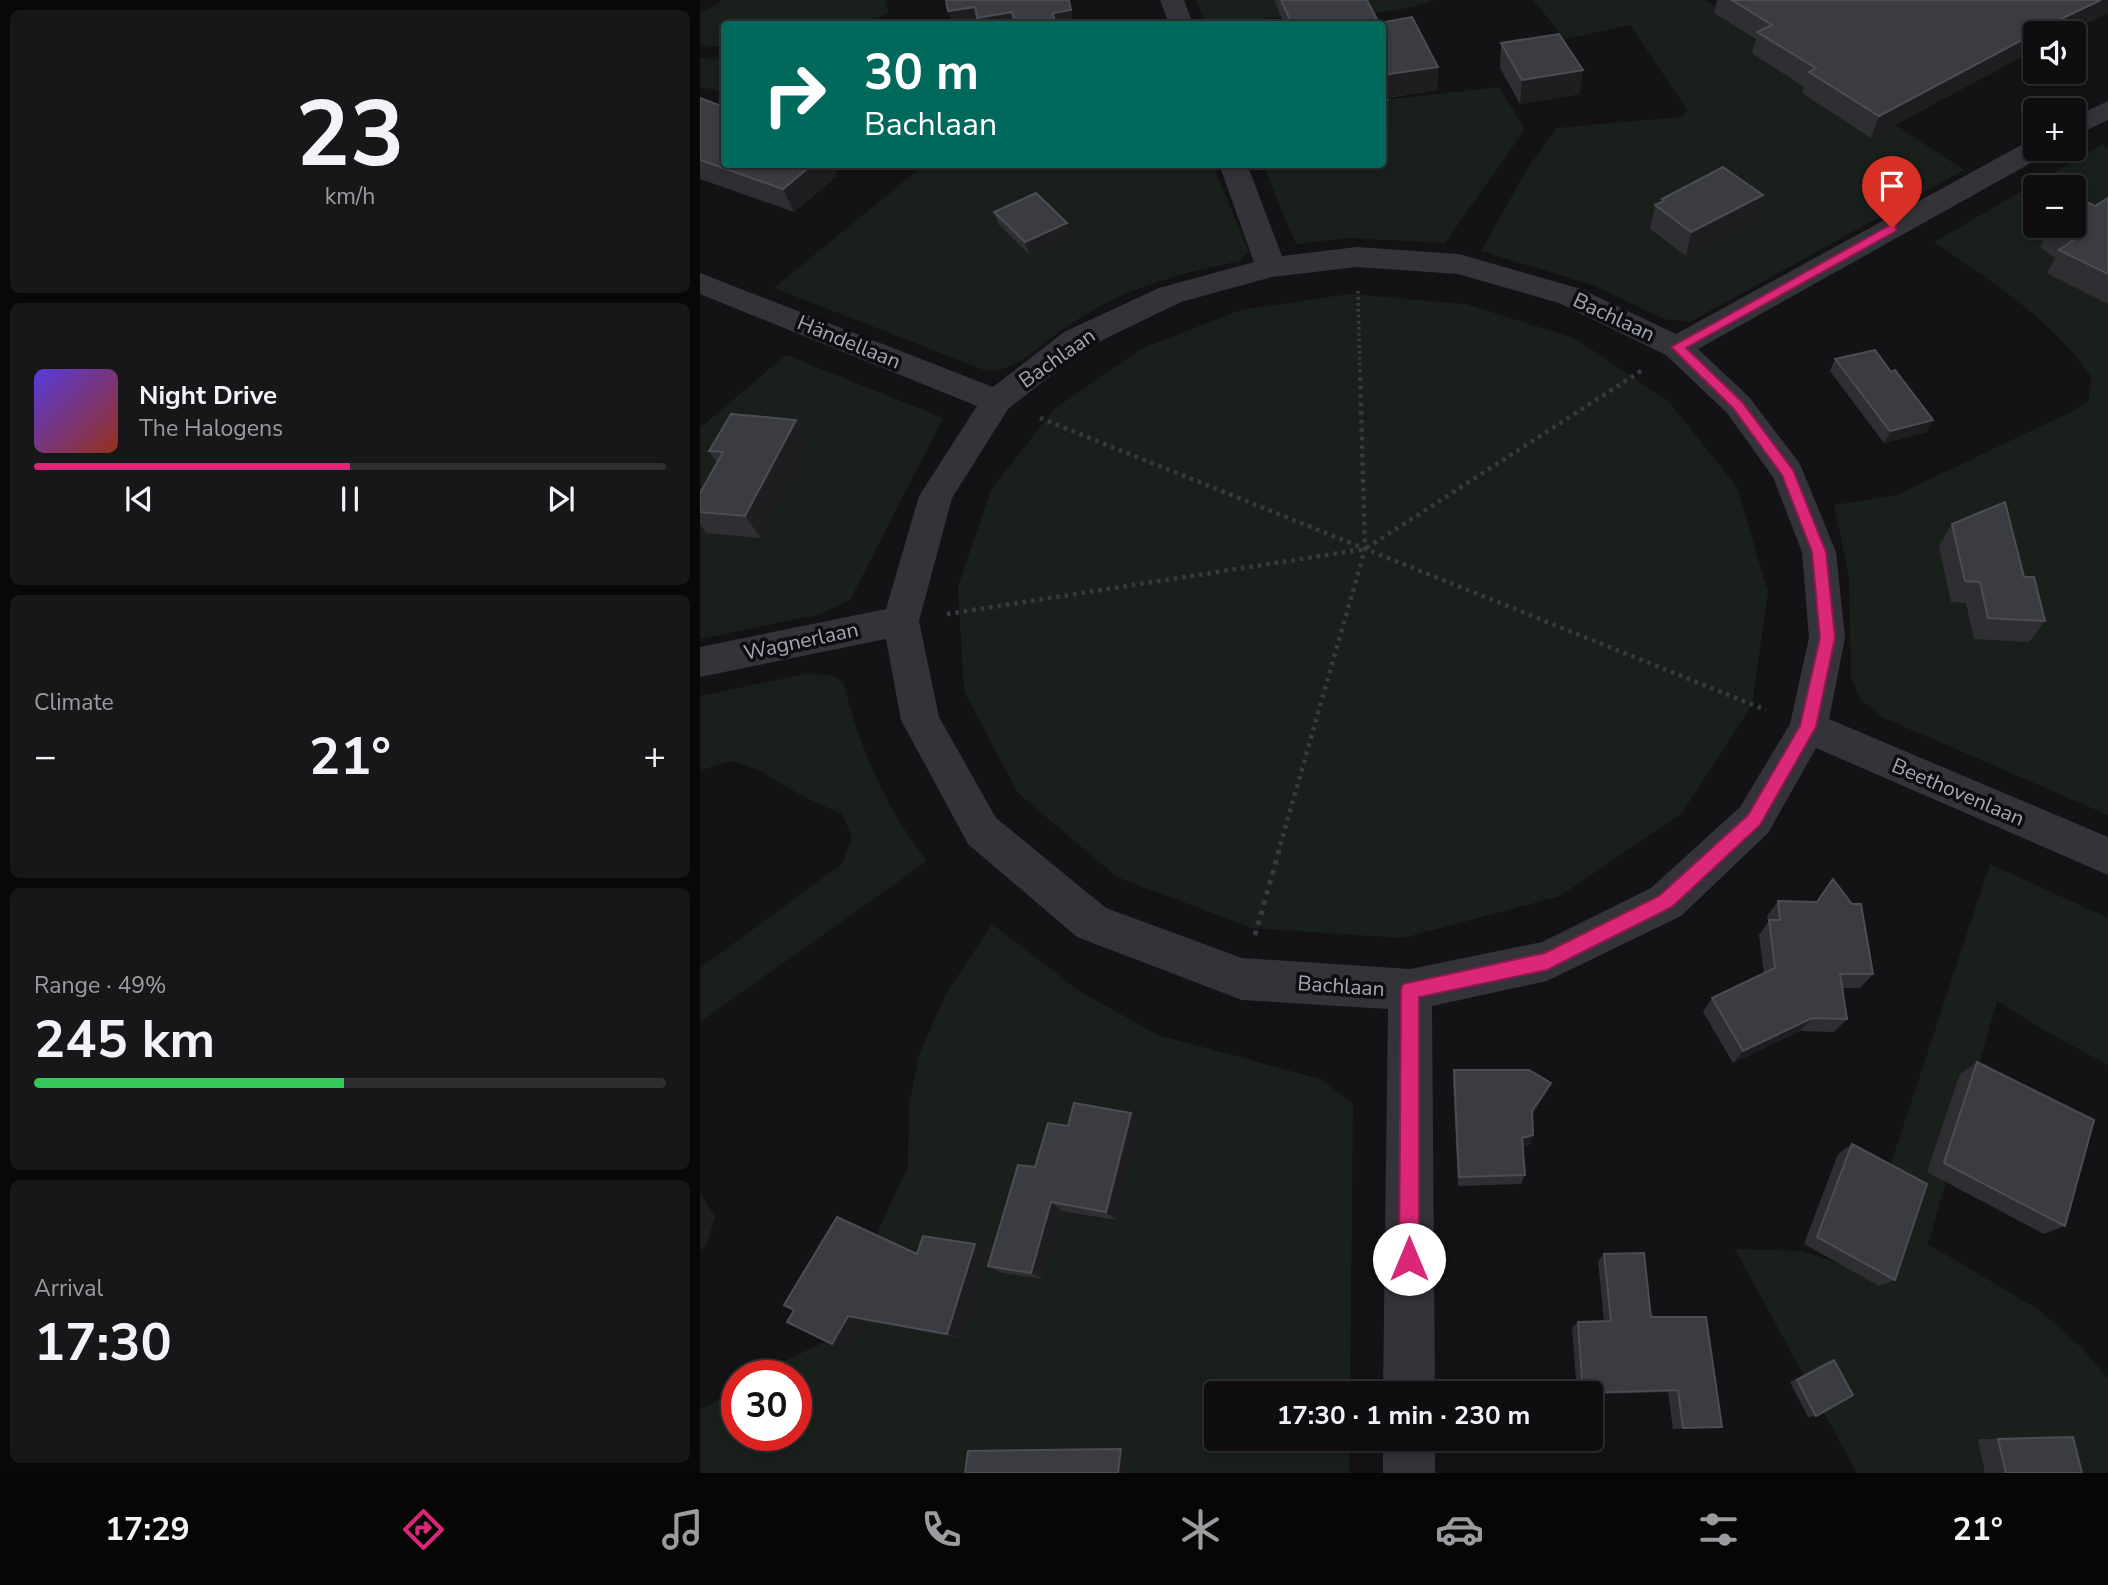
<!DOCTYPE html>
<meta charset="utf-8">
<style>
body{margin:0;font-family:"Nunito Sans",sans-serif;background:#171719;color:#f1f3f6;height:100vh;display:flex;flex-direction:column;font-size:26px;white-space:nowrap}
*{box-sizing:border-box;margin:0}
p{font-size:23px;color:#9b9c9f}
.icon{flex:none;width:38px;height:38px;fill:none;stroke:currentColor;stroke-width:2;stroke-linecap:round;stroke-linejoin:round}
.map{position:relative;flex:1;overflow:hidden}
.panel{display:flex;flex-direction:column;gap:10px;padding:10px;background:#080809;width:700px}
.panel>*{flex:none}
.top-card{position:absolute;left:21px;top:21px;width:665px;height:147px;border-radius:7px;box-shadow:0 4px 10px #0003,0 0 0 2px #2e2e30;background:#00695c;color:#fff;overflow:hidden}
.buttons{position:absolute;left:1323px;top:21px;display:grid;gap:14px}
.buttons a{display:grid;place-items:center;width:63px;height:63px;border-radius:7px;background:#0e0e10;box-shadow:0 4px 10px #0003,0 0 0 2px #2e2e30;font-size:35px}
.speed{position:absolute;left:21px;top:1360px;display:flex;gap:14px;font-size:35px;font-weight:700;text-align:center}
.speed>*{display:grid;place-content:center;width:91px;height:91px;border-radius:50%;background:#0e0e10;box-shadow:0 4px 10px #0003,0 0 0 2px #2e2e30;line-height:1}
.speed .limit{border:10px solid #d22;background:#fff;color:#111}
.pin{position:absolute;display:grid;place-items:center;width:60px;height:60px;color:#fff;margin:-72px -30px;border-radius:50% 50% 50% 0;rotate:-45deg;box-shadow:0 0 7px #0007}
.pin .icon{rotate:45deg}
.me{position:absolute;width:77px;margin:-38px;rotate:0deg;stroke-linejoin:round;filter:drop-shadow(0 0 5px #0008)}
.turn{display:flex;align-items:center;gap:24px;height:147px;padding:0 28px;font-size:32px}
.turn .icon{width:91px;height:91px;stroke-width:2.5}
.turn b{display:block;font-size:49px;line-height:60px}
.big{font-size:52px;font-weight:700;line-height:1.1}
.panel .card{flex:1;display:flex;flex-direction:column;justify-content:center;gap:10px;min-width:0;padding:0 24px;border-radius:10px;background:#171719}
.panel .dial{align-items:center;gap:0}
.dial b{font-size:91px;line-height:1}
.song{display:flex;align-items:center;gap:21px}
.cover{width:84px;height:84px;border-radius:10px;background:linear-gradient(135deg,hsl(250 70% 55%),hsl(10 70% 35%))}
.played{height:7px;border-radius:4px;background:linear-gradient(90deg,#db2777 50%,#2e2e30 50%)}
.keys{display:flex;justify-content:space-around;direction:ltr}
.heat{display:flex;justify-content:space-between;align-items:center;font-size:38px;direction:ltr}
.charge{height:10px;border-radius:5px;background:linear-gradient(90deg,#34c759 49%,#2e2e30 0)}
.trip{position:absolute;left:504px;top:1381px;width:399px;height:70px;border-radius:7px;background:#0e0e10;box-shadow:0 4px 10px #0003,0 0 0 2px #2e2e30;font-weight:700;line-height:70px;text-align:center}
.tabs{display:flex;height:112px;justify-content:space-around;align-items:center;background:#060606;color:#9b9c9f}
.tabs .icon{width:49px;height:49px}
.tabs .active{color:#db2777}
.tabs b{font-size:32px;color:#f1f3f6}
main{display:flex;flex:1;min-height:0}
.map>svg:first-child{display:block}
.green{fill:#19201b;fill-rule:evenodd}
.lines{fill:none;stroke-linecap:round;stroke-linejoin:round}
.path-far2{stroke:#393a41;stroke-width:3.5;stroke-dasharray:2.5 3.5;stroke-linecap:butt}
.path-far1{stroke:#393a41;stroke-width:4.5;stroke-dasharray:3.5 5;stroke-linecap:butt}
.path{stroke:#393a41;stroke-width:5;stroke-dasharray:4.5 6;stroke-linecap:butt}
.minor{fill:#34333a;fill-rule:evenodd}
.wall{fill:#2f2f33}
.shaded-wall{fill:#1e1e21}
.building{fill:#3b3c41;stroke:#4c4c53;stroke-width:2}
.route{fill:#db2777;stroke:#8e194d;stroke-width:2}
.labels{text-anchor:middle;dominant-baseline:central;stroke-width:7;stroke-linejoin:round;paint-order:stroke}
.street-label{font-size:21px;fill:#a3a6b6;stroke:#0e0e10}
</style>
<main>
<section class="panel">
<div class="card dial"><b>23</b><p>km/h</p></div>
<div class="card">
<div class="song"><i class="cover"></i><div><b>Night Drive</b><p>The Halogens</p></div></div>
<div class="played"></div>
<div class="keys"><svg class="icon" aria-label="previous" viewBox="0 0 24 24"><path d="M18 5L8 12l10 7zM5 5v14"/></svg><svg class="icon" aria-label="pause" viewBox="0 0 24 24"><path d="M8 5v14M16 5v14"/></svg><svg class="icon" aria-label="next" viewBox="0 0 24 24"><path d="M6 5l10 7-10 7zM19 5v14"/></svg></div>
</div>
<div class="card"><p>Climate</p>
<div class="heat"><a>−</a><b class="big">21°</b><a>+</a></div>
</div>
<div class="card"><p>Range · 49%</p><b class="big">245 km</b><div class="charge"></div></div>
<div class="card"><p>Arrival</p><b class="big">17:30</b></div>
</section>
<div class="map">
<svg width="1408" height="1473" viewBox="0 0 1408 1473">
<rect width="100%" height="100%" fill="#131315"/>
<!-- green -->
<path class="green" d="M 23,0 L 185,0 L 188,12 L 169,24 L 24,24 L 24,47 L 0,45 L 0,14 Z
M 496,0 L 734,0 C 687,19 617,13 564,19 L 561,24 L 506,24 Z
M 833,0 L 1005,0 L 1264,170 L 990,322 L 964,319 L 893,285 L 781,251 L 829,166 L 857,128 L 981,117 L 988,111 L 930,25 L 865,39 Z
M 0,58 L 24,60 L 24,97 L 20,91 L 0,87 Z
M 799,87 L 825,129 L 745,243 L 647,238 L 596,244 L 563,165 L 682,164 L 683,100 Z
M 1402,145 L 1408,148 L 1408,815 L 1182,717 L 1160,699 L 1151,676 L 1149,576 L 1134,505 L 1197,495 L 1375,410 L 1388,401 L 1392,378 C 1351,318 1293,283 1234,242 ZM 1335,187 L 1374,187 L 1374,226 L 1335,226 Z
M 224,165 L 513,165 L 549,252 L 539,261 C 490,272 441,283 397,308 C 383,316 368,325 356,334 C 333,351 317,370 287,371 L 74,288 Z
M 649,294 L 766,304 L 876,339 L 969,402 L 1037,487 L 1068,592 L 1052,705 L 982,813 L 860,896 L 703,938 L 552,928 L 417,877 L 318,793 L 264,691 L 258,587 L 291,490 L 354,409 L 441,349 L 541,310 Z
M 86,355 L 243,418 L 150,600 L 121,614 L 0,639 L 0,428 Z
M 106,674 L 131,675 L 143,682 C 159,747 186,809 227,861 L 0,1022 L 0,968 L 142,864 L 152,837 L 142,814 L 104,797 L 57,769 L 32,761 L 0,770 L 0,696 Z
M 1290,864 L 1408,918 L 1408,1065 L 1351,1034 L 1297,1001 L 1228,1244 L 1339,1310 L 1383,1349 L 1408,1379 L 1408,1473 L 1157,1473 L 1035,1249 L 1102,1251 L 1156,1269 Z
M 292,924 L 379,991 L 458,1035 L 620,1079 L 653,1104 L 650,1393 L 516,1393 L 516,1438 L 650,1439 L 649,1473 L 0,1473 L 0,1408 L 9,1406 L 37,1388 L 37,1435 L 96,1435 L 96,1376 L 55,1375 L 146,1332 L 181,1224 L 208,1167 L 209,1105 L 219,1055 L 246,994 Z"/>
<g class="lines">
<!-- path-far2 -->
<path class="path-far2" d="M 658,291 L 660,373
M 938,373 L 941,371"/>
<!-- path-far1 -->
<path class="path-far1" d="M 340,418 L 1066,710
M 247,614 L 665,549 L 941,371
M 578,853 L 665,549 L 660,371"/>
<!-- path -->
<path class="path" d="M 555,935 L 579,851"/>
<!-- minor -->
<path class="minor" d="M 460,0 L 484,0 L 493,24 L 469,24 Z
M 1408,101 L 1408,120 L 1374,136 L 1374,117 Z
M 1335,141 L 1335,149 L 1348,149 L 1345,155 L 998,349 L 1049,397 L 1100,464 L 1136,552 L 1145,638 L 1129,719 L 1408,837 L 1408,875 L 1116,748 L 1068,833 L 981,916 L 847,981 L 732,1006 L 735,1393 L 683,1393 L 688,1009 L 542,1000 L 377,937 L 268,844 L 201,720 L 186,639 L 0,677 L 0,647 L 186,609 L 219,496 L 277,406 L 0,294 L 0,273 L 293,387 L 364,332 L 459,288 L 554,262 L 519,164 L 547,164 L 582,256 L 657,247 L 759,254 L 881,289 L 976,334 L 1325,143 ZM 657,267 L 758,274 L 859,303 L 966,355 L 1027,413 L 1073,477 L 1102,552 L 1109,638 L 1090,724 L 1040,807 L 951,888 L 842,942 L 710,969 L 542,958 L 406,908 L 296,818 L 239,717 L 219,621 L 252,498 L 308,409 L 386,348 L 481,302 L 572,277 Z
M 683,1438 L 735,1438 L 735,1473 L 683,1473 Z"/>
</g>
<!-- wall -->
<path class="wall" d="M 574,0 L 667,0 L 679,23 L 712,17 L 738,67 L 737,90 L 687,98 L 688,100 L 689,123 L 682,125 L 682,24 L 584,24 Z
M 1017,0 L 1408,0 L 1408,13 L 1367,33 L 1335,33 L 1171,138 L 1102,93 L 1104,87 L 1052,53 L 1056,39 L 1014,13 Z
M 801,43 L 880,94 L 820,104 L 800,68 Z
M 0,98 L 133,164 L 132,165 L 137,176 L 94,212 L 0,179 Z
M 1408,198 L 1408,304 L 1347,273 L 1355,258 L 1340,247 L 1351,226 L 1374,226 L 1395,206 Z
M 962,199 L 1056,219 L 986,256 L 950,229 L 955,205 L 961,202 Z
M 294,212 L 370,235 L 329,254 L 298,224 Z
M 1135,359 L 1227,432 L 1184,443 L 1130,371 Z
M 96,420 L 110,443 L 61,538 L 6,533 L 0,524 L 0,493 L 17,463 L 9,451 Z
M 1252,524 L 1324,577 L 1345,621 L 1329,642 L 1274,639 L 1266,603 L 1251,602 L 1239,546 Z
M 1078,901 L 1173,974 L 1160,988 L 1142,988 L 1147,1019 L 1134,1032 L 1100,1031 L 1033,1063 L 1003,1012 L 1012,998 L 1064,974 L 1059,935 L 1068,922 L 1067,916 Z
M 1277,1062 L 1365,1226 L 1344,1234 L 1227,1172 L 1260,1074 Z
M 754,1070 L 851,1083 L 846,1094 L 832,1116 L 833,1135 L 829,1145 L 823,1147 L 825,1175 L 821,1184 L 758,1186 L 753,1082 Z
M 431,1113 L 439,1123 L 416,1220 L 362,1211 L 343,1279 L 302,1273 L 288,1266 L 368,1126 Z
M 1152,1144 L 1195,1280 L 1179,1286 L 1104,1244 L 1138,1154 Z
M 289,1251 L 263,1338 L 166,1321 L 151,1348 L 132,1344 L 87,1322 L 217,1253 Z
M 904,1254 L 951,1317 L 1022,1427 L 973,1429 L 968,1392 L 891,1394 L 891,1393 L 877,1393 L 872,1327 L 878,1322 L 904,1321 L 898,1261 Z
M 1134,1360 L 1116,1416 L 1108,1417 L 1090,1382 L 1126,1362 Z
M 1278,1439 L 1298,1439 L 1382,1473 L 1285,1473 Z"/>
<!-- shaded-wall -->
<path class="shaded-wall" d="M 369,0 L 374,24 L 355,24 L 353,13 Z
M 1401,0 L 1408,0 L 1408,13 L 1367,33 L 1335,33 Z
M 275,7 L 312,12 L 316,24 L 252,24 L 248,11 Z
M 1335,33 L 1335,50 L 1171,138 L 1179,116 Z
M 738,67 L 737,90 L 682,98 L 682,75 Z
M 883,70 L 880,94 L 820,104 L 822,80 Z
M 688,100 L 689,123 L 682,125 L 682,101 Z
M 113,164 L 133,164 L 132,165 L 137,176 L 94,212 L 83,189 Z
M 1063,195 L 1056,219 L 986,256 L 991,232 Z
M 367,223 L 370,235 L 329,254 L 325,242 Z
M 96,420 L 110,443 L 61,538 L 45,516 Z
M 1233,420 L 1227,432 L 1184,443 L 1190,431 Z
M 1112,1018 L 1100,1031 L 1033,1063 L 1043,1051 Z
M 851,1083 L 846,1094 L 828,1122 L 832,1111 Z
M 431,1113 L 439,1123 L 416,1220 L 406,1212 Z
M 833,1135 L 829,1145 L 819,1148 L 822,1138 Z
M 0,1192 L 15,1217 L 6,1246 L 0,1251 Z
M 351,1202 L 362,1211 L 343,1279 L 331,1273 Z
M 275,1244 L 289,1251 L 263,1338 L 247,1334 Z
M 148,1316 L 166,1321 L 151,1348 L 132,1344 Z
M 421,1449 L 430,1449 L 428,1473 L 418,1473 Z"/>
<!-- building -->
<path class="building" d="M 246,0 L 369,0 L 371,10 L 353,13 L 355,24 L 315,24 L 312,12 L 277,18 L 275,7 L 248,11 Z
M 581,0 L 667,0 L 679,23 L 712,17 L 738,67 L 682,75 L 682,24 L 592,24 Z
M 1032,0 L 1401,0 L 1369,15 L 1179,116 L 1109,72 L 1116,68 L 1057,32 L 1072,25 Z
M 859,34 L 883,70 L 822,80 L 801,43 Z
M 682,87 L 688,100 L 682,101 Z
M 0,98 L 24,107 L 24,164 L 113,164 L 83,189 L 0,160 Z
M 1023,167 L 1063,195 L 991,232 L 955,205 L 964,201 L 962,199 Z
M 336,193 L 367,223 L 325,242 L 294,212 Z
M 1408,198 L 1408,274 L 1359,250 L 1375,239 L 1354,226 L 1374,226 L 1374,211 L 1389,203 L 1395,206 Z
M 1175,350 L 1191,372 L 1195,370 L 1233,420 L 1190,431 L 1135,359 Z
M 31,414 L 96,420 L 45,516 L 0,512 L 0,493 L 23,452 L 9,451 Z
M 1305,502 L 1324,577 L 1334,577 L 1345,621 L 1288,618 L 1280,582 L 1265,581 L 1252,524 Z
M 1133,879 L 1152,904 L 1161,904 L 1173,974 L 1140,974 L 1147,1019 L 1112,1018 L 1043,1051 L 1012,998 L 1075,968 L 1069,920 L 1080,920 L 1078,901 L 1117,902 Z
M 1277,1062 L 1394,1120 L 1365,1226 L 1244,1163 Z
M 754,1070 L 829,1070 L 851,1083 L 832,1111 L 833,1135 L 822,1138 L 825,1175 L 759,1177 Z
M 374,1103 L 431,1113 L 406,1212 L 351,1202 L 331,1273 L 288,1266 L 318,1165 L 335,1167 L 348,1123 L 368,1126 Z
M 1152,1144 L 1227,1184 L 1195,1280 L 1117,1237 Z
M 137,1217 L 217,1254 L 223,1236 L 275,1244 L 247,1334 L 148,1316 L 132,1344 L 87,1322 L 94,1310 L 84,1305 Z
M 944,1253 L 951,1317 L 1006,1317 L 1022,1427 L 983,1428 L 978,1390 L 883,1393 L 878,1322 L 911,1321 L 904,1254 Z
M 1134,1360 L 1153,1395 L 1116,1416 L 1097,1380 Z
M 1373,1437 L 1382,1473 L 1306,1473 L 1298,1439 Z
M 421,1449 L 418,1473 L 265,1473 L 268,1451 Z"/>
<!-- route -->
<path class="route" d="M 1192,224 L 1196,226 L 1196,231 L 986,348 L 1042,402 L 1093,470 L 1126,552 L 1135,638 L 1116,727 L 1060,825 L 972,907 L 847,970 L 719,997 L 719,1259 L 716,1266 L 709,1269 L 702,1266 L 699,1259 L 701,990 L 703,984 L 845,953 L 959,896 L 1048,815 L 1100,726 L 1120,638 L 1112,552 L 1082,475 L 1033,408 L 971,347 Z"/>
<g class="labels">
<!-- street labels -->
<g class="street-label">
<text transform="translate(914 317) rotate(25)">Bachlaan</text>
<text transform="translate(149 342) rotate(22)">Händellaan</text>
<text transform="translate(357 358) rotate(-35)">Bachlaan</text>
<text transform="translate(101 641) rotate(-12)">Wagnerlaan</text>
<text transform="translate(1258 792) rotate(23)">Beethovenlaan</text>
<text transform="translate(641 986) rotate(4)">Bachlaan</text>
</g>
</g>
</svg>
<div class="buttons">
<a><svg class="icon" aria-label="sound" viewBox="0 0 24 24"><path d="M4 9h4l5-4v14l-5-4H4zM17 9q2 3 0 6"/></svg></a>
<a>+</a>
<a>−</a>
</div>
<div class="speed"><div class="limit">30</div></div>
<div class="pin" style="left:1192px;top:228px;background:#d93025"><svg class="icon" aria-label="arrive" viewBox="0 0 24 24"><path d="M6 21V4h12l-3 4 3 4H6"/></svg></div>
<svg class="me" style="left:709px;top:1259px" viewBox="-20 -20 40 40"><circle r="19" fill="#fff"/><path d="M0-13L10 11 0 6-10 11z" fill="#db2777"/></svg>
<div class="trip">17:30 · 1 min · 230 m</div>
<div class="top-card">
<div class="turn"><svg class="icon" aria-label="right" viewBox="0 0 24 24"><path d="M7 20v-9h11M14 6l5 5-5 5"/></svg><div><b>30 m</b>Bachlaan</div></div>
</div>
</div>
</main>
<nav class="tabs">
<b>17:29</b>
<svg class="icon active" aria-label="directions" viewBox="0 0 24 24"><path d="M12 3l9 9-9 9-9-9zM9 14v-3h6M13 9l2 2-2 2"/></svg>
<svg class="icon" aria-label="music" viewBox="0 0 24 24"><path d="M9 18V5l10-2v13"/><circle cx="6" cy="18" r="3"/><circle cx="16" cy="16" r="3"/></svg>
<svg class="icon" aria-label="phone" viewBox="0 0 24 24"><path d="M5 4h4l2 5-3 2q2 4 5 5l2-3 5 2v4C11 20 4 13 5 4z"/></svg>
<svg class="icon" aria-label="climate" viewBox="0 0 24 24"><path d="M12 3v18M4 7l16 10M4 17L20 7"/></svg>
<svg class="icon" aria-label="car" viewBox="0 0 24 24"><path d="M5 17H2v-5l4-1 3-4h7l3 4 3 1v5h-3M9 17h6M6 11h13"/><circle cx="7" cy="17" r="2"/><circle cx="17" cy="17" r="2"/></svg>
<svg class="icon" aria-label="filters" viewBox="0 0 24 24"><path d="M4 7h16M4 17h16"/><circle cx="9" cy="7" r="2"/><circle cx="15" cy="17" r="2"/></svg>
<b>21°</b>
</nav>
